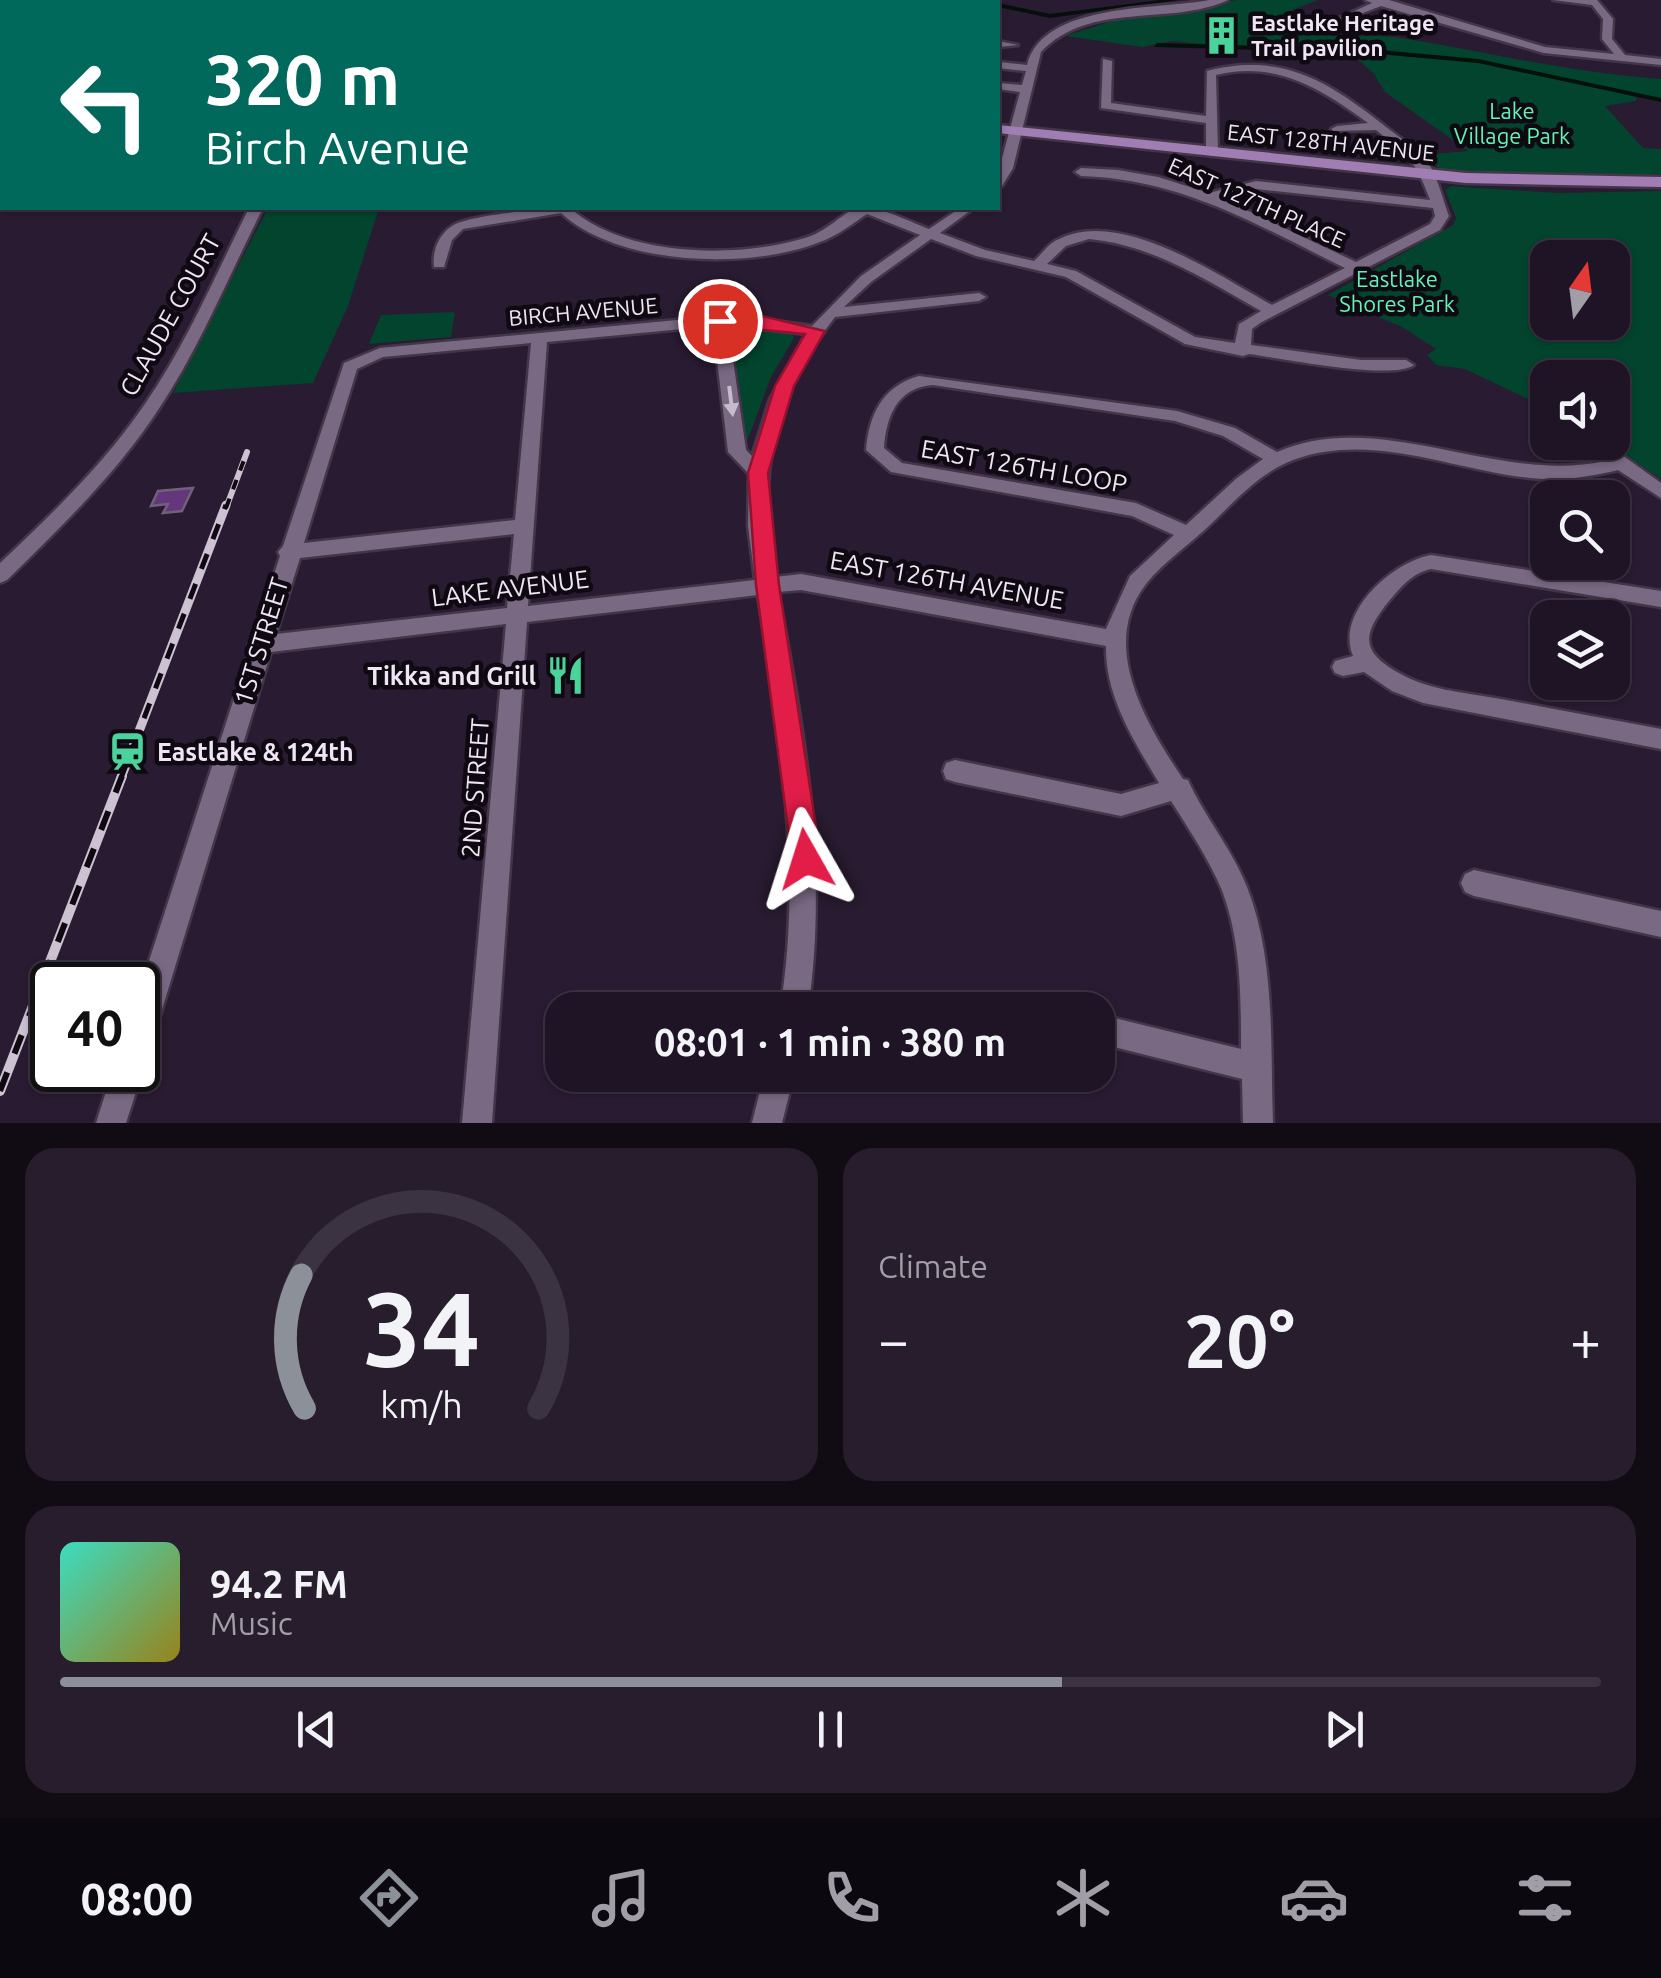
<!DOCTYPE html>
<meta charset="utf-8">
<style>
body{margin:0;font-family:Ubuntu,sans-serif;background:#271d2d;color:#f1f3f6;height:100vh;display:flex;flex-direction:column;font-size:38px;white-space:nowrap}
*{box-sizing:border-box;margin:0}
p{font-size:32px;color:#a19ea7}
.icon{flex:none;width:55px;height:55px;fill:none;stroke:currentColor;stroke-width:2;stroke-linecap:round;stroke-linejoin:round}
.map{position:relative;height:1123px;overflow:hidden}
.details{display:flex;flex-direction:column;gap:25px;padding:25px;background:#110b14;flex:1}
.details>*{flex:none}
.hud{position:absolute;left:0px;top:0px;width:1000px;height:210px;box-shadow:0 2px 8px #0004,0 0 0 2px #3c3342;background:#00695c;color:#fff;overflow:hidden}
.needle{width:65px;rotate:14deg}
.buttons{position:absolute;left:1530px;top:240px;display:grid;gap:20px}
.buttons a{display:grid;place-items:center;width:100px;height:100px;border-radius:20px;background:#1f1425;box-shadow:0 2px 8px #0004,0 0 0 2px #3c3342;font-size:50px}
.speed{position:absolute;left:30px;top:962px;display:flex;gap:20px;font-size:50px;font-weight:700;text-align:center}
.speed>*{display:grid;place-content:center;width:130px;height:130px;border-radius:50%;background:#1f1425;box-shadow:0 2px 8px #0004,0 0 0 2px #3c3342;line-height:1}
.speed .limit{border:5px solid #111;border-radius:15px;background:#fff;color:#111}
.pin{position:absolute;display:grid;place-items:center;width:85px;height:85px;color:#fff;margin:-42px;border:5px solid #fff;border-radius:50%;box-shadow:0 2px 10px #0007}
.me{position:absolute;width:110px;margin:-55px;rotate:354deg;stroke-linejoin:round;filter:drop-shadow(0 0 8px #0008)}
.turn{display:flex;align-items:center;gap:35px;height:210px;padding:0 40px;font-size:45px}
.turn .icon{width:130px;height:130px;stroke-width:2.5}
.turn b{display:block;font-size:70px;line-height:85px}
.big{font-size:75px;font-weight:600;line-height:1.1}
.details .tile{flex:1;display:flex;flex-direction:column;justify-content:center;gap:15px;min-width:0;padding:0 35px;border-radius:30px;background:#271d2d}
.details .dial{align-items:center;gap:0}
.dial svg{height:260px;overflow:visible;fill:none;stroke:#3c3342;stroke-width:7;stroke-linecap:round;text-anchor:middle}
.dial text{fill:#f1f3f6;stroke:none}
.song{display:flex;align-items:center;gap:30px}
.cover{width:120px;height:120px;border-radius:15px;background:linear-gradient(135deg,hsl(170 70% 55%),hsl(50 70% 35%))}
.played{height:10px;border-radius:5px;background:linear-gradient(90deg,#8c9099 65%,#3c3342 65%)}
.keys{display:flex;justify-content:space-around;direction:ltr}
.heat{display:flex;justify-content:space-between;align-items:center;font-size:55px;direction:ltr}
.details .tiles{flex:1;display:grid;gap:25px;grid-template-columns:1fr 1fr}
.tile:last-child{grid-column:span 2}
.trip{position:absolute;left:545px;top:992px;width:570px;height:100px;border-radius:30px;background:#1f1425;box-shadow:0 2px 8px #0004,0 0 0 2px #3c3342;font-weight:600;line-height:100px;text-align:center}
.tab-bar{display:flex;height:160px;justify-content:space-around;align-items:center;background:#0c080f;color:#a19ea7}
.tab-bar .icon{width:70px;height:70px}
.tab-bar .current{color:#8c9099}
.tab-bar b{font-size:45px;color:#f1f3f6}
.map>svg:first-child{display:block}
.green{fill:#02442d;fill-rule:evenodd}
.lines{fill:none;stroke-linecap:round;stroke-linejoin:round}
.canal{fill:#041009;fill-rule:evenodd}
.building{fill:#64367b;stroke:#706079;stroke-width:2.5}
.minor-casing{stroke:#433649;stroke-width:5}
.major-casing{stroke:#433649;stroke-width:5}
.minor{fill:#7a6983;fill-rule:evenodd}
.major{fill:#a07eb4;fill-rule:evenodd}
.rail-far2-casing{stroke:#cdc2d2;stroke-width:6}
.rail-far1-casing{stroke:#cdc2d2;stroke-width:9}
.rail-casing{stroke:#cdc2d2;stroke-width:10}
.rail-far2{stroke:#0f0912;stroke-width:4;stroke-dasharray:10;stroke-linecap:butt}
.rail-far1{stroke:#0f0912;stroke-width:5;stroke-dasharray:16;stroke-linecap:butt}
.rail{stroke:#0f0912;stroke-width:6;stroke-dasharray:20;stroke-linecap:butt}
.oneway{fill:#c6bacc}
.route{fill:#e11d48;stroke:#92132f;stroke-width:2.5}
.labels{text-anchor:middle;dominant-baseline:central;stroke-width:9;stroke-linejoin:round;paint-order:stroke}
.far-poi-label{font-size:22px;font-weight:bold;fill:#efe5f4;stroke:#0f0912;text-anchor:start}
.far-park-label{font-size:22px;fill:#64f2b6;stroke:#0f0912}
.far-street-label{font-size:22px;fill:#efe5f4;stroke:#0f0912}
.street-label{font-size:25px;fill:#efe5f4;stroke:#0f0912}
.poi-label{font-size:25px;font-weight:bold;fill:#efe5f4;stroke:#0f0912;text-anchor:end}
</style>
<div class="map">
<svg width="1661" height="1123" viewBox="0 0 1661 1123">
<rect width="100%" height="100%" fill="#291b31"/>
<!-- green -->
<path class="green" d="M 1236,0 L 1318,0 L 1284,13 L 1325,19 L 1289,21 C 1329,47 1360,31 1401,38 C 1488,52 1573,73 1661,79 L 1661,98 L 1623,94 L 1636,97 L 1636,101 L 1605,106 L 1643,148 L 1661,149 L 1661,174 C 1598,178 1511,182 1449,171 C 1438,169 1431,162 1423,155 L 1468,151 L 1385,92 L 1374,74 L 1351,53 L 1400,50 L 1263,50 L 1172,41 L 1142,47 L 1065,36 L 1115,20 Z
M 1451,186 L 1558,193 L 1661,191 L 1661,479 L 1608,443 L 1612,442 L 1612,378 L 1548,378 L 1547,408 L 1465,369 L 1436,365 L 1427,355 L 1436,349 L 1404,328 L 1328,295 L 1453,225 L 1456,218 L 1445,190 ZM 1548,258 L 1612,258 L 1612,322 L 1548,322 Z
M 268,208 L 379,208 L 348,306 L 313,383 L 173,393 Z
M 455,312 L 451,337 L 369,344 L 381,315 Z
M 733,325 L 791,330 L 794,338 L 771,377 L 746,444 L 727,330 Z"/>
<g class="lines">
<!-- canal -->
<path class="canal" d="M 1160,0 L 1179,0 L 1050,18 L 998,7 L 998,3 L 1050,14 Z
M 1157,43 L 1369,49 L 1478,59 L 1661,98 L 1661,102 L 1478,63 L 1367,53 L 1154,47 Z
M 0,80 L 2,80 L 2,85 L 0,85 Z"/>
</g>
<!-- building -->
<path class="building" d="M 193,488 L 182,511 L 163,513 L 168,504 L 151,506 L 158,491 Z"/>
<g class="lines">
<defs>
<path id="minor" d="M 584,0 L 594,0 L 594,2 L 585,2 Z
M 738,0 L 780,0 L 782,2 L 742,2 Z
M 890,0 L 901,0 L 903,2 L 893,2 Z
M 1209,0 L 1228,0 C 1170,27 1090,0 1041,52 L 1013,168 L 1002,186 L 998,187 L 998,173 L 1020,92 L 998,89 L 998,83 L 1022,85 L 1026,71 L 998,68 L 998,62 L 1027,65 C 1043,2 1158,10 1209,0 Z
M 1365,0 L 1389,0 L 1545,47 L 1614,54 L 1602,39 L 1603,19 L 1592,5 L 1553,0 L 1597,0 L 1613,19 L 1612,39 L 1625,55 L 1661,59 L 1661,65 L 1544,53 L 1381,6 L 1337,23 L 1337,19 L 1372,3 Z
M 2,6 L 2,12 L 0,13 L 0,7 Z
M 998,41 L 1018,45 L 998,47 Z
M 1103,59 L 1112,61 L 1111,103 L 1206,116 L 1207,71 C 1284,51 1331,83 1390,130 C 1403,140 1421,151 1430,166 C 1439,181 1443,201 1449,216 L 1440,230 L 1260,323 L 1252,329 L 1251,345 L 1361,360 L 1406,360 L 1414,365 C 1392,381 1281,358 1249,354 L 1243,356 L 1185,344 L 1066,277 L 976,256 L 931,239 L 871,282 L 844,307 L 979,293 L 986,297 L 979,301 L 835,317 C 770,400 757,476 775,577 L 801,574 L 1106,629 L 1130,576 L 1174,535 L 1132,516 L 891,472 L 866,450 C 869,414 883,386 919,376 L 1177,411 L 1235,428 L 1277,452 C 1379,407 1498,485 1605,461 L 1582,442 L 1604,442 L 1661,483 L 1661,498 L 1618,470 C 1593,476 1569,480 1543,479 C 1475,475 1408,445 1340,450 C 1278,455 1255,481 1213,522 C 1191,544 1165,560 1146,584 C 1098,646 1147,725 1183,779 L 1188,780 C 1204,816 1232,849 1247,887 C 1276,961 1270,1045 1273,1123 L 1243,1123 L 1242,1079 L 1098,1043 L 1098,1014 L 1241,1049 C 1241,996 1241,938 1221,888 C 1208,858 1189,829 1171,801 L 1121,816 L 955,782 L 946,779 L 943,771 L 946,763 L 955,760 L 1121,794 L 1159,783 C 1134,741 1105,696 1106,646 L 801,590 L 778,592 C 804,731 829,869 808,1010 L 780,1010 C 803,870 780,733 758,595 L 527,622 L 492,1123 L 462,1123 L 506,624 L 271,652 L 153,1039 L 148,1049 L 138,1053 L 138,995 L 250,649 L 248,645 L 253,638 L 280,556 L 278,552 L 283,546 L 344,363 L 380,348 L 730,315 L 812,326 L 861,276 L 920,235 L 867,214 C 852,224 837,236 820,242 C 750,270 618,266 561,213 L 463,229 L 452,240 L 444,267 L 434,267 C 432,252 438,235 452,226 C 467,215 548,208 570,208 C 625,257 737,259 805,238 C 826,232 843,213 856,208 C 871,202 913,223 929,229 L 960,208 L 974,208 L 940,233 L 985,250 L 1034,261 C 1041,255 1048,244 1057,240 C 1119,206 1219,276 1272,305 L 1345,268 C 1257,225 1182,179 1081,176 L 1075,172 L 1081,168 L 1118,170 L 1158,177 L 1209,193 L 1256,181 L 1430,200 C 1415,159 1409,157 1376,130 L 1333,131 L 1331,129 L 1337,126 L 1368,123 C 1322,89 1275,60 1216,75 L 1218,152 L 1212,156 L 1206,152 L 1206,123 L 1101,108 ZM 1256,189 L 1433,208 L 1435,216 L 1430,224 L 1356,262 L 1221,198 ZM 1089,239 C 1153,245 1206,280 1261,311 L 1239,324 L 1235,343 L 1195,337 L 1076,271 L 1047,264 L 1066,246 ZM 728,325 L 806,334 L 770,399 L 752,456 L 746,450 ZM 713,326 L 728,452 L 749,474 L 748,526 L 755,580 L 528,606 L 547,342 ZM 531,343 L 515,520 L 304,543 L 357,369 L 383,357 ZM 933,385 L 1175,421 L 1223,436 L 1263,459 L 1237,478 L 1186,525 L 1136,503 L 902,463 L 884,448 C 886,416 898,387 933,385 ZM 514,534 L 507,608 L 276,634 L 300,558 Z
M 249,208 L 263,208 C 229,275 201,345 160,407 C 118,472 62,526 7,580 L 0,583 L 0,563 C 52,514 104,464 145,404 C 187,343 216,274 249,208 Z
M 1431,555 L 1661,591 L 1661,607 L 1431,569 C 1412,573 1401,587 1389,601 C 1363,633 1359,651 1399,673 C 1428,690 1462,692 1495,698 C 1550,708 1606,719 1661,729 L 1661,749 L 1423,703 L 1392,691 L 1364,672 L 1343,676 L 1335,673 L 1332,667 L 1335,661 L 1353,656 C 1335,613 1392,562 1431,555 Z
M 1474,870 L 1661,911 L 1661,937 L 1474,896 L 1465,892 L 1461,883 L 1465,874 Z
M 1007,996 L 1026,1000 L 1030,1010 L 993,1010 L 997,1000 Z
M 138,1059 L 143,1070 L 126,1123 L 96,1123 L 113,1070 L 138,1070 Z
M 764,1075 L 794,1075 L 782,1123 L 752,1123 Z"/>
<path id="major" d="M 0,22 L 2,23 L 2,30 L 0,30 Z
M 998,125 L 1466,173 L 1661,177 L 1661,187 L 1466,183 L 998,133 Z"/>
</defs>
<!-- minor casing -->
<use href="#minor" class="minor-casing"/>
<!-- major casing -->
<use href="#major" class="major-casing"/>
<!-- minor -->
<use href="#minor" class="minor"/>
<!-- major -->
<use href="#major" class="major"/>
<defs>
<path id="rail-far2" d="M 226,508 L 247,452"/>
<path id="rail-far1" d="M 121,778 L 226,505"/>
<path id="rail" d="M 0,1091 L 122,776"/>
</defs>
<!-- rail-far2 casing -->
<use href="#rail-far2" class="rail-far2-casing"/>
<!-- rail-far1 casing -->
<use href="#rail-far1" class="rail-far1-casing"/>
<!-- rail casing -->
<use href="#rail" class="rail-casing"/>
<!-- rail-far2 -->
<use href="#rail-far2" class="rail-far2"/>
<!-- rail-far1 -->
<use href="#rail-far1" class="rail-far1"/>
<!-- rail -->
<use href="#rail" class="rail"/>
</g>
<!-- one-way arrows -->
<defs><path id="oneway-solid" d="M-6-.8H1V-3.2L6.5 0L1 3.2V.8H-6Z" transform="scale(2.5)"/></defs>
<use class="oneway" href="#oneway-solid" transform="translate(731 401) rotate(83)"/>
<!-- route -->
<path class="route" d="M 720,316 L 762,316 L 825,331 L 794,386 L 768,473 L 779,585 L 821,859 L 817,869 L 806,873 L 796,869 L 792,859 L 756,585 L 748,473 L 775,386 L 805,334 L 714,325 L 714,317 Z"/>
<!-- icons -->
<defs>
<symbol id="building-bare" viewBox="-9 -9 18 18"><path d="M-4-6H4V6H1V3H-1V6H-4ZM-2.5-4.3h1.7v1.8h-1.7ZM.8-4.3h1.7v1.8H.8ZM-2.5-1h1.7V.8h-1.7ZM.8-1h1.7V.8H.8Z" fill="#4ad49c" stroke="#0f0912" stroke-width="2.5" paint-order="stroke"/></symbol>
<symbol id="restaurant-bare" viewBox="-9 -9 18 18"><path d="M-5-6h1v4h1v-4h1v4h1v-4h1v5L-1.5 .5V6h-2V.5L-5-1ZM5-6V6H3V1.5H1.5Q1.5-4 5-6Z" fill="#4ad49c" stroke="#0f0912" stroke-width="2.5" paint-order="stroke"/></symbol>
<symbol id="station-bare" viewBox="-9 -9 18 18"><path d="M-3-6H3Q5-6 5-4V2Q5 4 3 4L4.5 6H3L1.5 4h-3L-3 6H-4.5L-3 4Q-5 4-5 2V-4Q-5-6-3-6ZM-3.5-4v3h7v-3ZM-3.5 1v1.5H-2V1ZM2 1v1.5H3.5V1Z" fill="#4ad49c" stroke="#0f0912" stroke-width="2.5" paint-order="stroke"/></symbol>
</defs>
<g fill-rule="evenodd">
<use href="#building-bare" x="1194" y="8" width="55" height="55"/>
<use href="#restaurant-bare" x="538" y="648" width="55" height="55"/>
<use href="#station-bare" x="100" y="724" width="55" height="55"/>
</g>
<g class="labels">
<!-- far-poi labels -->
<g class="far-poi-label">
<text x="1251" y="22">Eastlake Heritage<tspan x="1251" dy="25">Trail pavilion</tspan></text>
</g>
<!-- far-park labels -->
<g class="far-park-label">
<text x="1512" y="110">Lake<tspan x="1512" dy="25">Village Park</tspan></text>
<text x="1397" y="278">Eastlake<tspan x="1397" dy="25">Shores Park</tspan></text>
</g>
<!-- far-street labels -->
<g class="far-street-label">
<text transform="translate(1331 142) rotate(6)">EAST 128TH AVENUE</text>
<text transform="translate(1257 202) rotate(24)">EAST 127TH PLACE</text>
<text transform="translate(583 311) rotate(-5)">BIRCH AVENUE</text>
</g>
<!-- street labels -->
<g class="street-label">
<text transform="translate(170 315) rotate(-61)">CLAUDE COURT</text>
<text transform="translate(1024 466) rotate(10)">EAST 126TH LOOP</text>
<text transform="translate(947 580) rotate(10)">EAST 126TH AVENUE</text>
<text transform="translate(510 588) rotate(-7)">LAKE AVENUE</text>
<text transform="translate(261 641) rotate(-73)">1ST STREET</text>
<text transform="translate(475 788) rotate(-86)">2ND STREET</text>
</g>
<!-- poi labels -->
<g class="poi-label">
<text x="536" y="676">Tikka and Grill</text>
<text x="157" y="752" text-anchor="start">Eastlake &amp; 124th</text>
</g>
</g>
</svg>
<div class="buttons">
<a><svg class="needle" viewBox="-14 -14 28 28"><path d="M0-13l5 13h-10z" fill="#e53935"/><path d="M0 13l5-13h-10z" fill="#a19ea7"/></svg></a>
<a><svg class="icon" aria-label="sound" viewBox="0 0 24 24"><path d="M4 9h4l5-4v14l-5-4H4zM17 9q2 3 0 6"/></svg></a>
<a><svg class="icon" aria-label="search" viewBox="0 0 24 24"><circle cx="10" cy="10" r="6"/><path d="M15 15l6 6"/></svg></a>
<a><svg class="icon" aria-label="layers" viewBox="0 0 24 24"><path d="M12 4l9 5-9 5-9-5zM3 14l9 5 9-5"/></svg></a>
</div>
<div class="speed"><div class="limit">40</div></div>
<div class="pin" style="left:720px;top:321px;background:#d93025"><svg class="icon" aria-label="arrive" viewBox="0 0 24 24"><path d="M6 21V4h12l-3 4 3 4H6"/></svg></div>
<svg class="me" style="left:806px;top:859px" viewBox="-20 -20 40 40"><path d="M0-17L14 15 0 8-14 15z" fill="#e11d48" stroke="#fff" stroke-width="4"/></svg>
<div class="trip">08:01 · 1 min · 380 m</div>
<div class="hud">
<div class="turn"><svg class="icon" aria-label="left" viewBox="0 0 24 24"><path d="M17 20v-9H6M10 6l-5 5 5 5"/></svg><div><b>320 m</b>Birch Avenue</div></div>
</div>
</div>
<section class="details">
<div class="tiles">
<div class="tile dial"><svg viewBox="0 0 100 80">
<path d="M14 69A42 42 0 1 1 86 69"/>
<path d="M14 69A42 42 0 0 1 13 28" stroke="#8c9099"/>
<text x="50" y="56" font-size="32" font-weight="700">34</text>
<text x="50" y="72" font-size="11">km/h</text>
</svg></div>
<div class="tile"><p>Climate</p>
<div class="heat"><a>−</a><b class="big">20°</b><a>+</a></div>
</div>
<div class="tile">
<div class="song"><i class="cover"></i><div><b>94.2 FM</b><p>Music</p></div></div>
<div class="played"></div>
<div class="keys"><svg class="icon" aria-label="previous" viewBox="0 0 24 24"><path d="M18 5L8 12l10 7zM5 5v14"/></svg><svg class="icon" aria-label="pause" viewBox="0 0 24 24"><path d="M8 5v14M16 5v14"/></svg><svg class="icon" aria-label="next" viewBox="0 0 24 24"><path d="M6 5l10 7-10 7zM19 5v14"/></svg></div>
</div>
</div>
</section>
<nav class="tab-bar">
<b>08:00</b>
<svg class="icon current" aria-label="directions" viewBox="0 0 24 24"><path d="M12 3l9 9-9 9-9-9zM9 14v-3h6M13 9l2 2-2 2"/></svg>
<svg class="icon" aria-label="music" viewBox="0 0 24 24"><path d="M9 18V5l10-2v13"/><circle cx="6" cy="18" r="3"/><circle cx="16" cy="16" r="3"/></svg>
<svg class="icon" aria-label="phone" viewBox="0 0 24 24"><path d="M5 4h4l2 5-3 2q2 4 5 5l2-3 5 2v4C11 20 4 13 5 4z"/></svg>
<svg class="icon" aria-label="climate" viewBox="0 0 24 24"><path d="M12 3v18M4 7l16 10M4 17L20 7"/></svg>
<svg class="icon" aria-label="car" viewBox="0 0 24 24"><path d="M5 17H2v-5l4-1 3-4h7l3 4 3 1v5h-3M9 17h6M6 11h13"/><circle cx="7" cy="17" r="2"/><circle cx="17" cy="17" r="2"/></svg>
<svg class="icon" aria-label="filters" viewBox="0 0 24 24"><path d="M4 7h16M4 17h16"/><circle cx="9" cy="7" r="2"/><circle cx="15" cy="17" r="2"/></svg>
</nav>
